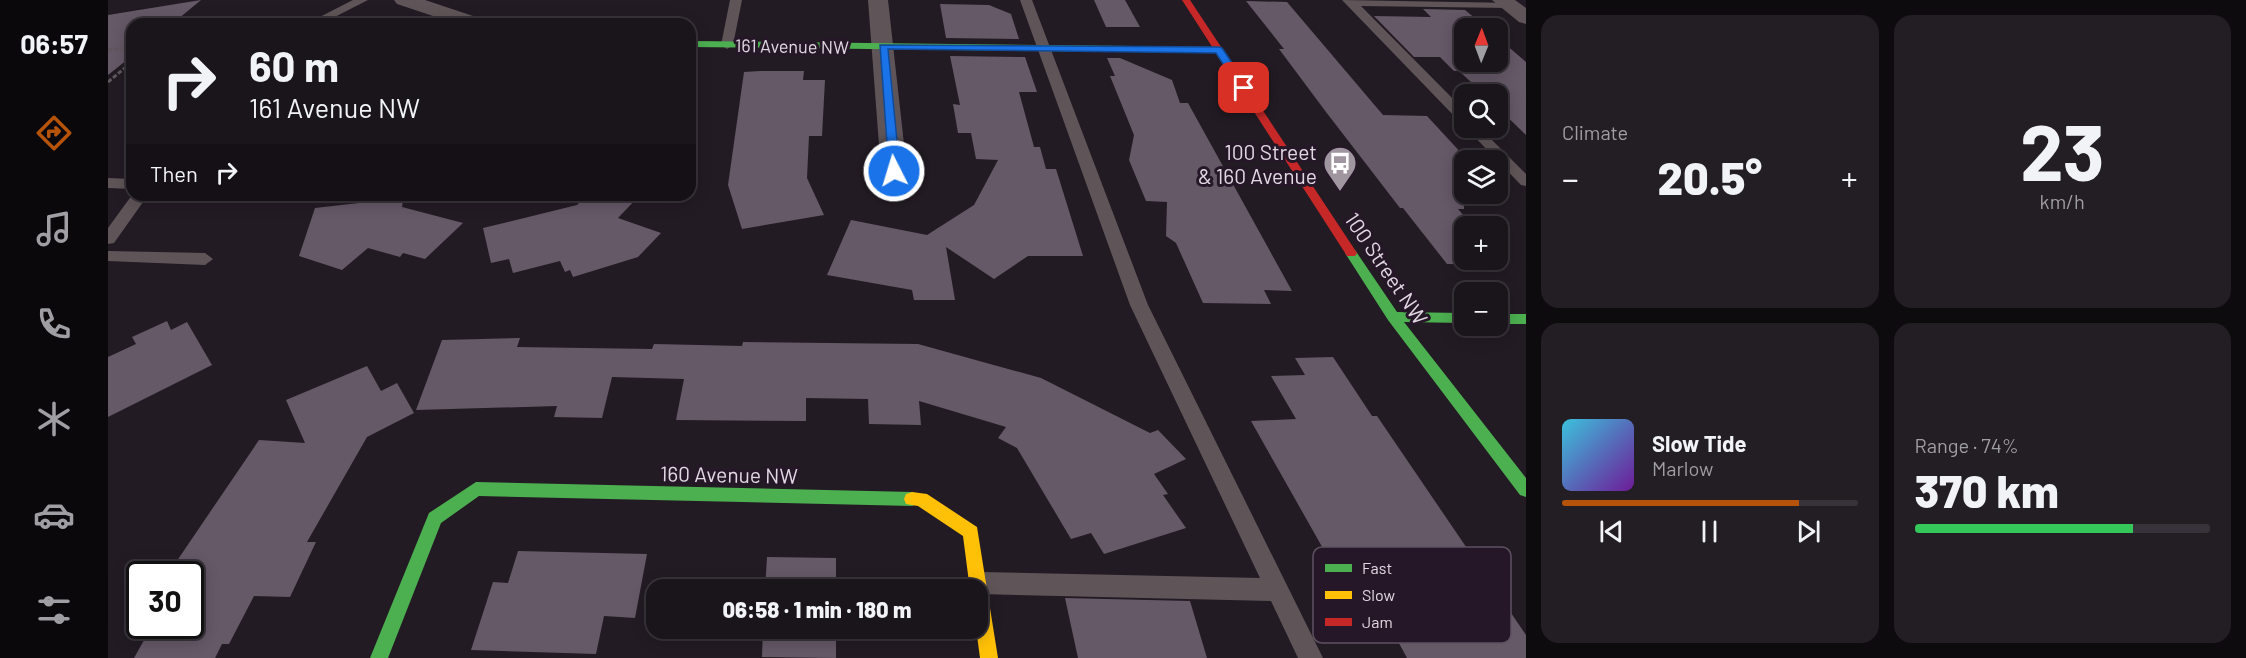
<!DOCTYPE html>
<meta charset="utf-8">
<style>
body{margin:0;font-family:Barlow,sans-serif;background:#231d24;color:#f1f3f6;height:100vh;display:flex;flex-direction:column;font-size:22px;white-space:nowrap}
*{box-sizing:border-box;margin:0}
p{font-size:20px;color:#9f9ea3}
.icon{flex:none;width:33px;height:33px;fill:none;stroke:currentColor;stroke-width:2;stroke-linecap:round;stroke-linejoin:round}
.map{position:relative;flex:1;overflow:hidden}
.sheet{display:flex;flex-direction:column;gap:15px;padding:15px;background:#0e0b0f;width:720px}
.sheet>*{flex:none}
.guide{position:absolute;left:18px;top:18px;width:570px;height:183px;border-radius:18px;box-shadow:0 3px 15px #0003,0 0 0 2px #38333a;background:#1a141b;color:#f1f3f6;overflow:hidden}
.needle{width:39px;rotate:1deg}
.buttons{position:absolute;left:1346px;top:18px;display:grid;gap:12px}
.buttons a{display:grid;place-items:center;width:54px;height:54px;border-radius:12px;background:#1a141b;box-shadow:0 3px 15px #0003,0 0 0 2px #38333a;font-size:30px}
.speed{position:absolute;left:18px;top:561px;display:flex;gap:12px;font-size:30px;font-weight:700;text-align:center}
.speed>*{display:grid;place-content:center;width:78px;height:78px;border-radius:50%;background:#1a141b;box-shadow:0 3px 15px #0003,0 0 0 2px #38333a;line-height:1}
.speed .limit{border:3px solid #111;border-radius:9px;background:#fff;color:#111}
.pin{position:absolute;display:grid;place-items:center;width:51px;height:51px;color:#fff;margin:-26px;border-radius:12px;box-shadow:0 3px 9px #0006}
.me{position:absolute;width:66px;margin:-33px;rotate:355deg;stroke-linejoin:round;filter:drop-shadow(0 0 4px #0008)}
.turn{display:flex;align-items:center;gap:21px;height:126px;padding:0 24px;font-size:27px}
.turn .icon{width:78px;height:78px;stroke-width:2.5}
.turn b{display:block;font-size:42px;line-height:51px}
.then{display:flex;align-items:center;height:57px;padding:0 24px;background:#0003;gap:12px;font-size:22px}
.big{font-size:45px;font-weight:800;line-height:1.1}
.sheet .widget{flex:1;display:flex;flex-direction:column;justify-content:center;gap:9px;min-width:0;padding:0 21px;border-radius:18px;background:#231d24}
.sheet .dial{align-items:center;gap:0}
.dial b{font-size:78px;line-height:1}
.song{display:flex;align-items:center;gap:18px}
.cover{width:72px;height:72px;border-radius:9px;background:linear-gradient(135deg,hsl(190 70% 55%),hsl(280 70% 35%))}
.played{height:6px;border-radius:3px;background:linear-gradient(90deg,#b45309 80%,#38333a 80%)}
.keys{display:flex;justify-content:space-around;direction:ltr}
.heat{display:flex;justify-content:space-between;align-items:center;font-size:33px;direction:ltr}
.charge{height:9px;border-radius:4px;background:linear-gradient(90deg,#34c759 74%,#38333a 0)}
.sheet .tiles{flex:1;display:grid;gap:15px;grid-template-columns:repeat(2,1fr)}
.trip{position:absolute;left:538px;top:579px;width:342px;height:60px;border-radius:18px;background:#1a141b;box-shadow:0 3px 15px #0003,0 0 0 2px #38333a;font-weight:800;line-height:60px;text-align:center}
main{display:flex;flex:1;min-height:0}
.tabs{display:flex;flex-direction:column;width:108px;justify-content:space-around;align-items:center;background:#0a080b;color:#9f9ea3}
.tabs .icon{width:42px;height:42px}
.tabs .on{color:#b45309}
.tabs b{font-size:27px;color:#f1f3f6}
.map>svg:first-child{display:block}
.building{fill:#655867}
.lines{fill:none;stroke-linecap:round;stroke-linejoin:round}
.path{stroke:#5f575b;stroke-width:3;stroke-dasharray:4.5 2;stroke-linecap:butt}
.lane{fill:#5f5558;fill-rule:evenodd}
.street{fill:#5f5558;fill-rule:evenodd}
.fast{fill:#4caf50;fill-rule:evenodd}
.slow{fill:#ffc107;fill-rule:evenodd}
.jam{fill:#c62828;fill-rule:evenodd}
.route{fill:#1a73e8;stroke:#114b97;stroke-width:1.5}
.labels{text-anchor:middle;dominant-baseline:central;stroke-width:6;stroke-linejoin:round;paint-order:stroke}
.far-street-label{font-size:18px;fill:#e2d8e3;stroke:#261728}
.poi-label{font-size:21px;fill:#e2d8e3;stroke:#261728;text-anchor:end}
.street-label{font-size:21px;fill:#e2d8e3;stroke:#261728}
.key{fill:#261728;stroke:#5e5160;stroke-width:1.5}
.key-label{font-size:16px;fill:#e2d8e3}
</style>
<main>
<nav class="tabs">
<b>06:57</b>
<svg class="icon on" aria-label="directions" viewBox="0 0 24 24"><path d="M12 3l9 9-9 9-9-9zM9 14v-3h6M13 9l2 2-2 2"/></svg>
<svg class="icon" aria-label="music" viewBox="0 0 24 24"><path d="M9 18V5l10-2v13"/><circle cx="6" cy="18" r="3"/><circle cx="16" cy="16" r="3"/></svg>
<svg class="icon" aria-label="phone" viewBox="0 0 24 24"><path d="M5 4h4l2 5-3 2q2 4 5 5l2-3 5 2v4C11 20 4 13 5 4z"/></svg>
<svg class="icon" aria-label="climate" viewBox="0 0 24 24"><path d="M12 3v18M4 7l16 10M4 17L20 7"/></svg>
<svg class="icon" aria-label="car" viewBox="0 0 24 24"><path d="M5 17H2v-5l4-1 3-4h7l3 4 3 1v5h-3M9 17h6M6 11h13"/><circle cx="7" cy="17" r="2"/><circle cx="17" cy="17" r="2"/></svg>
<svg class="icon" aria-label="filters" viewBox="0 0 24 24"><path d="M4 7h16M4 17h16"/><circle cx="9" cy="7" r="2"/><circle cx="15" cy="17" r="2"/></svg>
</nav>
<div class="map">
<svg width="1418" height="658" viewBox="0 0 1418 658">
<rect width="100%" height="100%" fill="#231b24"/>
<!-- building -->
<path class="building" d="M 93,0 L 64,24 L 24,24 L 24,56 L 0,75 L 0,15 Z
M 986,0 L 1017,0 L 1032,27 L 998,27 Z
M 1138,1 L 1179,2 L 1275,115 L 1319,116 L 1356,156 L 1356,209 L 1350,209 L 1365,226 L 1356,226 L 1356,260 L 1389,260 L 1389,254 L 1398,265 L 1339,264 L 1295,208 L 1292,208 L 1218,112 L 1171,49 L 1176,49 Z
M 832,4 L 881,5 L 903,14 L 911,39 L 838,38 Z
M 1315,9 L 1357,10 L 1379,28 L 1356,28 L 1356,62 L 1389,62 L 1389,37 L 1418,62 L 1418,135 L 1389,107 L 1389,94 L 1376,94 L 1351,71 L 1346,71 L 1332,57 L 1306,57 L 1266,16 L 1323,17 Z
M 842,56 L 917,57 L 929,92 L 911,92 L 926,147 L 932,147 L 938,169 L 948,169 L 975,256 L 920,256 L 886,279 L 838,247 L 847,300 L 806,300 L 804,290 L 719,275 L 743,220 L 819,235 L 866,205 L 890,160 L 868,159 L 863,133 L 850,133 L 845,104 L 852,105 Z
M 999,58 L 1012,58 L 1064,80 L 1072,103 L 1080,103 L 1184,291 L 1156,290 L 1163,304 L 1095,303 L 1068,243 L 1058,236 L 1059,202 L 1038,201 L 1021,160 L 1026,135 L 1002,76 L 1007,76 Z
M 652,71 L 696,71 L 695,80 L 717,80 L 714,136 L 701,136 L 699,178 L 716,215 L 634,229 L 620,185 L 636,72 Z
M 253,195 L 296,195 L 294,207 L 355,223 L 317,259 L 295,253 L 292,257 L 260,248 L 234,270 L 191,256 L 207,208 L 251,203 Z
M 479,195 L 532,195 L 510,218 L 553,233 L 530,257 L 465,277 L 462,270 L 457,272 L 452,261 L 405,273 L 401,259 L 383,263 L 375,228 L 469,205 Z
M 59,321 L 63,330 L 79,322 L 104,365 L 0,417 L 0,357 L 28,344 L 24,337 Z
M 412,338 L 409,347 L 544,349 L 546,344 L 634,346 L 635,342 L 810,344 L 933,378 L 1042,433 L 1050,430 L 1078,459 L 1046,474 L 1060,494 L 1055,495 L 1078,528 L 996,554 L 983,533 L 963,539 L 909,448 L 890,438 L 898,427 L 811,401 L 813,425 L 761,424 L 760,399 L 698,398 L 698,421 L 568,420 L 576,379 L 504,377 L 494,418 L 446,417 L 449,406 L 308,410 L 334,340 Z
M 1225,357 L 1264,416 L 1269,416 L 1418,635 L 1418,658 L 1299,658 L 1241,551 L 1217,552 L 1143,421 L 1188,419 L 1163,376 L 1197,375 L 1187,358 Z
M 259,366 L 273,391 L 289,383 L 306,413 L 259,437 L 199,542 L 208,542 L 182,597 L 146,596 L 121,644 L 114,644 L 107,658 L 26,658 L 44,626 L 82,626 L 82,574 L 60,574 L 151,440 L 197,443 L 178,400 Z
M 410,551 L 539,554 L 527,618 L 496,616 L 488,654 L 363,650 L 385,582 L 400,583 Z
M 659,557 L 728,558 L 728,590 L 657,590 Z
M 957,598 L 1082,601 L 1099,658 L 970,658 Z
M 655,628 L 728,628 L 728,658 L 654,657 Z"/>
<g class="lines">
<!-- path -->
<path class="path" d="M 0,50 L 24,47
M 0,82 L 24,62"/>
<!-- lane -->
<path class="lane" d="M 245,0 L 260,0 L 213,24 L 198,24 Z
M 622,0 L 634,0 L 625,45 L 619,49 L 613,45 Z
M 912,0 L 924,0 L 1040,305 L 1215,658 L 1190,658 L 1163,601 L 871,594 L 870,590 L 862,590 L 859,583 L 863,575 L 871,572 L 1152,578 L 1022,305 Z
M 1234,0 L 1405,3 L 1405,7 L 1401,8 L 1253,6 L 1356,110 L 1356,122 L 1351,121 Z
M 1358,128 L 1372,128 L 1418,174 L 1418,186 L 1413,185 Z
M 0,178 L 24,179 L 24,189 L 0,188 Z
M 24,195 L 40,195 L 6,243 L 0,244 L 0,228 Z
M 0,251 L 97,253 L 105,259 L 97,265 L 0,261 Z"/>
<!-- street -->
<path class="street" d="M 286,0 L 317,0 L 377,20 L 381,24 L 349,24 L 289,4 Z
M 760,0 L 780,0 L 799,171 L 795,177 L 786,179 L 777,177 L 773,171 Z
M 1384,0 L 1407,0 L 1418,8 L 1418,24 L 1411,22 Z"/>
<!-- fast -->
<path class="fast" d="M 582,41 L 1026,46 L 1031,49 L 1026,52 L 582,47 Z
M 1243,249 L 1247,250 L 1289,312 L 1356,313 L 1356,323 L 1296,322 L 1418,478 L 1418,497 L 1412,495 L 1280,320 L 1237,253 Z
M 1389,314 L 1418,314 L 1418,324 L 1389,324 Z
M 368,482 L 804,492 L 810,494 L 812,499 L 810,504 L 804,506 L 371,496 L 333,523 L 280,658 L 262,658 L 321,513 Z"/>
<!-- slow -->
<path class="slow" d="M 1026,46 L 1111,47 L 1116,50 L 1111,53 L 1023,51 L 1021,49 Z
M 804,492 L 819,494 L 869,527 L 890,658 L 872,658 L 868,628 L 870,628 L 870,590 L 862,590 L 855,536 L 810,506 L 798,504 L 796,499 L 798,494 Z"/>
<!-- jam -->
<path class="jam" d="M 1074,0 L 1082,0 L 1247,250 L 1249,253 L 1247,256 L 1239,256 Z"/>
</g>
<!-- route -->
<path class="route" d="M 772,45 L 1111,47 L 1114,48 L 1141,88 L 1132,90 L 1108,53 L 780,49 L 792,171 L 786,174 L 781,171 Z"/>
<!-- icons -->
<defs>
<symbol id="bus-pin" viewBox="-11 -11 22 30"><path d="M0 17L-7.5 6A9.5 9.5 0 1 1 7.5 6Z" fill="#9f96a0" stroke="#261728"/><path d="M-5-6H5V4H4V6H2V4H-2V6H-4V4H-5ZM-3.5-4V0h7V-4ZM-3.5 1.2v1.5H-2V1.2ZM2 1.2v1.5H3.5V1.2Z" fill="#fff"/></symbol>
</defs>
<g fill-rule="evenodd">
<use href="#bus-pin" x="1213" y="144" width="38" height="52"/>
</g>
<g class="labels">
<!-- far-street labels -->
<g class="far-street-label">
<text transform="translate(684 46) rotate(1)">161 Avenue NW</text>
</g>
<!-- poi labels -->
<g class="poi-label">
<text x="1209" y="151">100 Street<tspan x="1209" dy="24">&amp; 160 Avenue</tspan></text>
</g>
<!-- street labels -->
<g class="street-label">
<text transform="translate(1279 268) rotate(56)">100 Street NW</text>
<text transform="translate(621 474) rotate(1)">160 Avenue NW</text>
</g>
</g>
<!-- legend -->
<rect x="1205" y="547" width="198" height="96" rx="9" class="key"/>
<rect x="1217" y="564" width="27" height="8" fill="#4caf50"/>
<rect x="1217" y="591" width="27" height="8" fill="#ffc107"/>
<rect x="1217" y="618" width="27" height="8" fill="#c62828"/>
<g class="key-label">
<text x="1254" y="574">Fast</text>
<text x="1254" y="601">Slow</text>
<text x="1254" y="628">Jam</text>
</g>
</svg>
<div class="buttons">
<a><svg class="needle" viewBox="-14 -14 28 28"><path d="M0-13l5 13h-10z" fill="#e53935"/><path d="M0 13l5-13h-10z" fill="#9f9ea3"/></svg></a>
<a><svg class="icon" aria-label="search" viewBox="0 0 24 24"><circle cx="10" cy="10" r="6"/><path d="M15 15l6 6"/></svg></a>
<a><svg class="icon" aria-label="layers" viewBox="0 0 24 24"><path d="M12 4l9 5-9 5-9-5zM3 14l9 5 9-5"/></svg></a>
<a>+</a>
<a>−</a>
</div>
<div class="speed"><div class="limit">30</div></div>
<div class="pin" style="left:1136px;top:88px;background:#d93025"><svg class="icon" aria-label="arrive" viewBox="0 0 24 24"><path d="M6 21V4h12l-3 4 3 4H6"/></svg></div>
<svg class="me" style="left:786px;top:171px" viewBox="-20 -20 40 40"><circle r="17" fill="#1a73e8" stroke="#fff" stroke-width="3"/><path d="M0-11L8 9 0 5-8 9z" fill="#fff"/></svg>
<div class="trip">06:58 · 1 min · 180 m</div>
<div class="guide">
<div class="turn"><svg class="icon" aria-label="right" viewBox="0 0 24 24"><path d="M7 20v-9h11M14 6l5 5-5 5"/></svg><div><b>60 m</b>161 Avenue NW</div></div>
<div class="then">Then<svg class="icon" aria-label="right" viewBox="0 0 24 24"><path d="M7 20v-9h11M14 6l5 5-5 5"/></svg></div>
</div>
</div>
<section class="sheet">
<div class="tiles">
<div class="widget"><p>Climate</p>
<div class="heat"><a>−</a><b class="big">20.5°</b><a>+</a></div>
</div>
<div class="widget dial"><b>23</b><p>km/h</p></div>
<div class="widget">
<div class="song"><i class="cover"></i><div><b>Slow Tide</b><p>Marlow</p></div></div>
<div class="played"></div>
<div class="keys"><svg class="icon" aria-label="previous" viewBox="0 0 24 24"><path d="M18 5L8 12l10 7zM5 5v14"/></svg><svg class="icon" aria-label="pause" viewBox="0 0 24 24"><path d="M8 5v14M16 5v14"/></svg><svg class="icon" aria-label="next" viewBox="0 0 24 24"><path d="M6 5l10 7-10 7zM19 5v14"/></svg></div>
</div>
<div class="widget"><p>Range · 74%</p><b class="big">370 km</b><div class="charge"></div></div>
</div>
</section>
</main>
